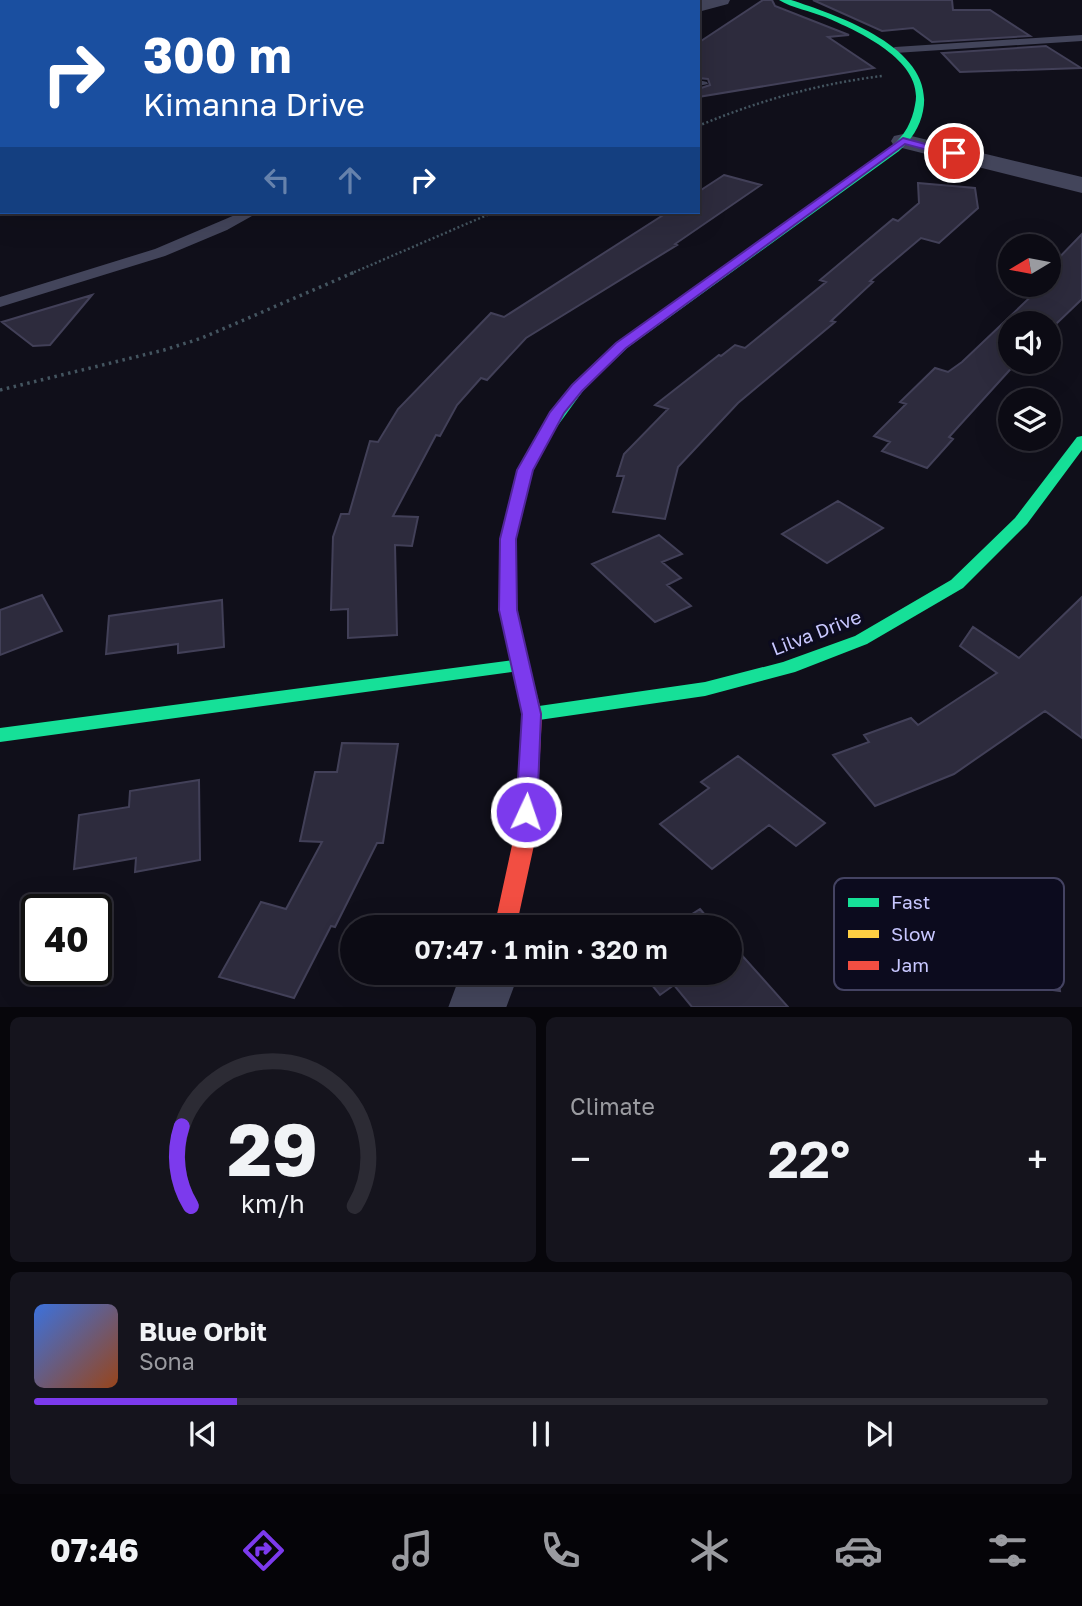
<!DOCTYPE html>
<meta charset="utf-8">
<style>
body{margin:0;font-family:"Golos Text",sans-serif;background:#15141d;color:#f1f3f6;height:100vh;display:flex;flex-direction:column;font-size:26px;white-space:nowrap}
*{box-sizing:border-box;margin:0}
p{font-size:23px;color:#9a9ba0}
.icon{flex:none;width:38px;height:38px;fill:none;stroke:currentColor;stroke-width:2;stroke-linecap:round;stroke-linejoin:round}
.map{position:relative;height:1007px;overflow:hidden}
.details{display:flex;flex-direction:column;gap:10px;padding:10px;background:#07060b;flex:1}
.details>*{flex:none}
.guide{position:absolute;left:0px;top:0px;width:700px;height:214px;box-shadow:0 7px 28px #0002,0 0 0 2px #2c2b34;background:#1a4fa0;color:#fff;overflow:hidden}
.needle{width:46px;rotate:260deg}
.buttons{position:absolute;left:998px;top:234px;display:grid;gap:14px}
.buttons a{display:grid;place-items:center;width:63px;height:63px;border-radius:50%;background:#0c0b14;box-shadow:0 7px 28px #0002,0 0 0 2px #2c2b34;font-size:35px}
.speed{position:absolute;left:21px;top:894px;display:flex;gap:14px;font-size:35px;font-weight:700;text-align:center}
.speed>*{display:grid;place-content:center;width:91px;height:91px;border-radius:50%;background:#0c0b14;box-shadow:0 7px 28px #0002,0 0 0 2px #2c2b34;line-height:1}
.speed .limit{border:4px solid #111;border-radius:10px;background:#fff;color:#111}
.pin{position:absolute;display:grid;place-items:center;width:60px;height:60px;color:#fff;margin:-30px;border:4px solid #fff;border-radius:50%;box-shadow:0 2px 7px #0007}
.me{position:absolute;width:77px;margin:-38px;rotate:3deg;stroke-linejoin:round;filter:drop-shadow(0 0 5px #0008)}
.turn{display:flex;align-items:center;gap:24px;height:147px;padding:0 28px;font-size:32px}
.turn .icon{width:91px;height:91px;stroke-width:2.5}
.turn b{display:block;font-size:49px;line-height:60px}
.lanes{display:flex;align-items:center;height:66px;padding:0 28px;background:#0003;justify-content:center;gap:35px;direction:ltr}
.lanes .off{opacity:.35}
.big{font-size:52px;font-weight:600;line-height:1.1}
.details .card{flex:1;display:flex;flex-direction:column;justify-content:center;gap:10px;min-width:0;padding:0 24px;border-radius:10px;background:#15141d}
.details .dial{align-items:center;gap:0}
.dial svg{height:182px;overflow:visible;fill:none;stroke:#2c2b34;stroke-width:7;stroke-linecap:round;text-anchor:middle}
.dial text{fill:#f1f3f6;stroke:none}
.song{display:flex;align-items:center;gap:21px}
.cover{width:84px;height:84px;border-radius:10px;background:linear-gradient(135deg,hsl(220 70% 55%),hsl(20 70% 35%))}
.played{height:7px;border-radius:4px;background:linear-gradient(90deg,#7c3aed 20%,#2c2b34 20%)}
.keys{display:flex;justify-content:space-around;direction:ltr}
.heat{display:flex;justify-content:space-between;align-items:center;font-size:38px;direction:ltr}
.details .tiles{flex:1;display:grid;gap:10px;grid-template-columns:1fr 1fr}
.card:last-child{grid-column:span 2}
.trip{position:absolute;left:340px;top:915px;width:402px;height:70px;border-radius:35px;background:#0c0b14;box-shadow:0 7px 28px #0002,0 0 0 2px #2c2b34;font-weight:600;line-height:70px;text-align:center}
.tabs{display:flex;height:112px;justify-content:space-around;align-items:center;background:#050408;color:#9a9ba0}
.tabs .icon{width:49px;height:49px}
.tabs .current{color:#7c3aed}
.tabs b{font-size:32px;color:#f1f3f6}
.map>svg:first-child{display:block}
.building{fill:#2d2b3d;stroke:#424058;stroke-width:2}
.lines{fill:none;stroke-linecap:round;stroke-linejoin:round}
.path-far1{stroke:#445560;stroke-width:2.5;stroke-dasharray:2 2.5;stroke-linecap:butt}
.path{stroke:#445560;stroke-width:3.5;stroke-dasharray:2.5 4.5;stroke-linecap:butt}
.lane{fill:#43455b;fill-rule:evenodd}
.street{fill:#43455b;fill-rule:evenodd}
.fast{fill:#16e098;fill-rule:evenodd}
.slow{fill:#ffcf43;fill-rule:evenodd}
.jam{fill:#f24e42;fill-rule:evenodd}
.route{fill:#7c3aed;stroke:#51269a;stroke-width:2}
.labels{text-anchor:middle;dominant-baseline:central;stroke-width:7;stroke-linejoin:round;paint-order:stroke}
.street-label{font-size:19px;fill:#c8c7ff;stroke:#0c0b1e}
.key{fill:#0c0b1e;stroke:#444362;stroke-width:2}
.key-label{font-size:19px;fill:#c8c7ff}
</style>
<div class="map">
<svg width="1082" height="1008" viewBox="0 0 1082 1008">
<rect width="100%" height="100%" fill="#100f1a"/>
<!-- building -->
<path class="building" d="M 763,0 L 772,0 L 775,6 L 849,35 L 828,37 L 874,68 L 698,97 L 698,89 L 710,85 L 708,79 L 698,78 L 698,43 Z
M 813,0 L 952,0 L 953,10 L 990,10 L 1030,36 L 932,42 L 913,28 L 882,31 Z
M 1046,46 L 1081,68 L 960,72 L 942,53 Z
M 724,175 L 761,185 L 675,244 L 677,245 L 526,338 L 487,380 L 481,378 L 457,405 L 440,436 L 436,435 L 393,516 L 418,517 L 412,546 L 395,545 L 397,635 L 348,638 L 348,609 L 331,610 L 333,537 L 341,514 L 349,514 L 370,441 L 378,442 L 398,409 L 491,313 L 504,317 L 668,212 L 698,212 L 698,192 Z
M 918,183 L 975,188 L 978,208 L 939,243 L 921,238 L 870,281 L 873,282 L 831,321 L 835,322 L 738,403 L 678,467 L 665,519 L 613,512 L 624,476 L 617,476 L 624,454 L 668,409 L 655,405 L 719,355 L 721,356 L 735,345 L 745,348 L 826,282 L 820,280 L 893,219 L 898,221 L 919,203 Z
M 1082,234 L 1082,299 L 1055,325 L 1010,324 L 1010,362 L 1017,362 L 949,437 L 953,439 L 927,468 L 882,451 L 890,442 L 874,436 L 906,404 L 900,402 L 935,368 L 948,372 L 962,362 L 1043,285 L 1048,285 L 1048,269 Z
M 92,295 L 50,345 L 33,346 L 2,322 Z
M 838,501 L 883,528 L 827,563 L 782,534 Z
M 659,535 L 682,554 L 662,562 L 681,578 L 667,585 L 691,606 L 655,622 L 592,564 Z
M 42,595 L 62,631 L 0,655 L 0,610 Z
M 1082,597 L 1082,738 L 1045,711 L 954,774 L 875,806 L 833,755 L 869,742 L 864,735 L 911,718 L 918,725 L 997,673 L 960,646 L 973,627 L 1019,658 Z
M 222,600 L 224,647 L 178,653 L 178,644 L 106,654 L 109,616 Z
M 342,743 L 398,744 L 383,843 L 377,843 L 335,927 L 331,926 L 294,998 L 219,977 L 261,902 L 286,909 L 322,842 L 300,841 L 315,772 L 337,772 Z
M 738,756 L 825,823 L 796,846 L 769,825 L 712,869 L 660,824 L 709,788 L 701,782 Z
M 199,780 L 200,860 L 135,872 L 136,858 L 74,869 L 79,815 L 129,807 L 130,791 Z
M 989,903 L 1046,911 L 1060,991 L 905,969 L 902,910 L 945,916 L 960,927 L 975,911 L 990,913 Z
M 700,909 L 716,928 L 670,928 Z
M 730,942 L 788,1007 L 692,1007 L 674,985 L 660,995 L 642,973 L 730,973 Z"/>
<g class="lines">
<!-- path-far1 -->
<path class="path-far1" d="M 698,126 C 758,101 817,84 882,76
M 350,274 L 494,212"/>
<!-- path -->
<path class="path" d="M 0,390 L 164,350 L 202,338 L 355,272"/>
<!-- lane -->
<path class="lane" d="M 1082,35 L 1082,41 L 895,53 L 890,50 L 895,47 Z
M 698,80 L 707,82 L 708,84 L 698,86 Z
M 242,212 L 259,212 L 227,230 L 165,256 L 0,307 L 0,297 L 155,249 Z"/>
<!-- street -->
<path class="street" d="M 10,0 L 39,0 L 9,2 Z
M 311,0 L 337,0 L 310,2 Z
M 349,0 L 367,0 L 367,2 L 349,2 Z
M 699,0 L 730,0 L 728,4 L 698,12 L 698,2 L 692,2 Z
M 0,119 L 2,119 L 0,135 Z
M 903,134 L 1082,177 L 1082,193 L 894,146 L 891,141 L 894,136 Z
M 461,973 L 519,973 L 506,1008 L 448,1008 Z"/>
<!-- fast -->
<path class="fast" d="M 779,0 L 791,0 C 837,15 936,48 923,111 C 920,127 911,140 899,151 L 627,348 L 585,388 L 551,435 L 541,435 L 539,432 L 575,382 L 618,342 L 891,147 C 905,135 912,122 915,105 C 925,61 858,31 825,17 C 810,11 792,8 779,0 Z
M 1082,436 L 1082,450 L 1027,524 L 963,588 L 867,644 L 795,672 L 705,696 L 532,721 L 525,719 L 522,714 L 525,709 L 532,707 L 705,682 L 783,662 L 855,636 L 951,580 L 1015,518 L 1077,437 Z
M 521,659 L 527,660 L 530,665 L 527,670 L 0,742 L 0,728 Z"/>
<!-- slow -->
<path class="slow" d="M 418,0 L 430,0 L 428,2 Z
M 0,183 L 2,183 L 0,190 Z
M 546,428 L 553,432 L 533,470 L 516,539 L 517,610 L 531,672 L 529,677 L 515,677 L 513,672 L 499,610 L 500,539 L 517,470 L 539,432 Z"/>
<!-- jam -->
<path class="jam" d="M 522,665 L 529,667 L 531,672 L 542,714 L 536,836 L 516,928 L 494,928 L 514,836 L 522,714 L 513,672 L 515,667 Z"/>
</g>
<!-- route -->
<path class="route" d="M 903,138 L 959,153 L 954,157 L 905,144 L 626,348 L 582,391 L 564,413 L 533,470 L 516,539 L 517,610 L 541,714 L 537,812 L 534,818 L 526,820 L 519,818 L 516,812 L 522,714 L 499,610 L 500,539 L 517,470 L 550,412 L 572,385 L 616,343 Z"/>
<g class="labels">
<!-- street labels -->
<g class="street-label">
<text transform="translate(816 632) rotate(-21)">Lilva Drive</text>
</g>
</g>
<!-- legend -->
<rect x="834" y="878" width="230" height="112" rx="10" class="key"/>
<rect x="848" y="898" width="31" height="9" fill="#16e098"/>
<rect x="848" y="930" width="31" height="8" fill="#ffcf43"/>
<rect x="848" y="961" width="31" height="9" fill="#f24e42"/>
<g class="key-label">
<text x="891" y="909">Fast</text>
<text x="891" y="941">Slow</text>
<text x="891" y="972">Jam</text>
</g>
</svg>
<div class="buttons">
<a><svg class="needle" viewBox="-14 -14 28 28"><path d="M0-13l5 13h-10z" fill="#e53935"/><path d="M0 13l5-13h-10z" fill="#9a9ba0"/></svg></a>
<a><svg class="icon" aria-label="sound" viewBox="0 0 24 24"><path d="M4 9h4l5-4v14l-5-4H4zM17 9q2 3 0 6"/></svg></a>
<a><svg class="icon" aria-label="layers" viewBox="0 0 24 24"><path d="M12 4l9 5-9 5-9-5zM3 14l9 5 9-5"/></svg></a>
</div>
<div class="speed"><div class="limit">40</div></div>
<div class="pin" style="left:954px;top:153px;background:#d93025"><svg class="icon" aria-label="arrive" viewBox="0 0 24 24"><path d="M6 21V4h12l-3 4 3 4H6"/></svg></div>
<svg class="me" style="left:526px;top:812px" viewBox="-20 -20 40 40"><circle r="17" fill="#7c3aed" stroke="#fff" stroke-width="3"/><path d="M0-11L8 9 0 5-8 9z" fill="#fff"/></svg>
<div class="trip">07:47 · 1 min · 320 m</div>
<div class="guide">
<div class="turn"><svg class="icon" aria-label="right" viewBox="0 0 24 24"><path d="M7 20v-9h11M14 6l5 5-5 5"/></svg><div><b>300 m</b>Kimanna Drive</div></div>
<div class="lanes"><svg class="icon off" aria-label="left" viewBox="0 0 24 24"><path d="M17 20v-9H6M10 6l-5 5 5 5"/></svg><svg class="icon off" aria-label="ahead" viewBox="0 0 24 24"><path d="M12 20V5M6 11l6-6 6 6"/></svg><svg class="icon" aria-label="right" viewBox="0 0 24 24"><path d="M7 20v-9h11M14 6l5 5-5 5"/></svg></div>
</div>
</div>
<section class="details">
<div class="tiles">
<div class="card dial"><svg viewBox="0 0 100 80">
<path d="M14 69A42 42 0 1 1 86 69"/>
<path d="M14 69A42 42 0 0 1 10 34" stroke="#7c3aed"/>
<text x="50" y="56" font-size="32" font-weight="700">29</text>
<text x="50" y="72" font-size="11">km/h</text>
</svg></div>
<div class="card"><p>Climate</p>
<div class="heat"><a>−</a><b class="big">22°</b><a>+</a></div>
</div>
<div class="card">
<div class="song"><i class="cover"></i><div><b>Blue Orbit</b><p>Sona</p></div></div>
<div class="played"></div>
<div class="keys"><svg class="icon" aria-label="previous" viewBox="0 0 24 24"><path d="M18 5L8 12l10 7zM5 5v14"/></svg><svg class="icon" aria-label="pause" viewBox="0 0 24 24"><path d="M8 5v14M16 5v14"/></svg><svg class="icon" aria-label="next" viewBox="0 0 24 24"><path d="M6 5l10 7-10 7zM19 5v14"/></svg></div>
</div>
</div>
</section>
<nav class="tabs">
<b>07:46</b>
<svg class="icon current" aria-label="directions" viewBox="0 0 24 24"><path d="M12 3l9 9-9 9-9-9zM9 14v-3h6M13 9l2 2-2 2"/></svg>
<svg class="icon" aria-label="music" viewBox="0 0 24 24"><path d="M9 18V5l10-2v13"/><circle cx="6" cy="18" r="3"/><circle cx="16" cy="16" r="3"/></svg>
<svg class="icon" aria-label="phone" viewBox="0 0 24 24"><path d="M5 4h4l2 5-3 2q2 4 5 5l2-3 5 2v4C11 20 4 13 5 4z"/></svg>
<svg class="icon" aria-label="climate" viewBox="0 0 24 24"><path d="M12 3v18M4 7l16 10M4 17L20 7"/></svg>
<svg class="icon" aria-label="car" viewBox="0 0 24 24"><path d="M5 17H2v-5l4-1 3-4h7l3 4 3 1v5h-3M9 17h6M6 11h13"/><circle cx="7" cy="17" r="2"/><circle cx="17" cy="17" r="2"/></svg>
<svg class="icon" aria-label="filters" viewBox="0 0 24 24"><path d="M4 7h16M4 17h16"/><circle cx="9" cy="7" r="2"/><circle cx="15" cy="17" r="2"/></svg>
</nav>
